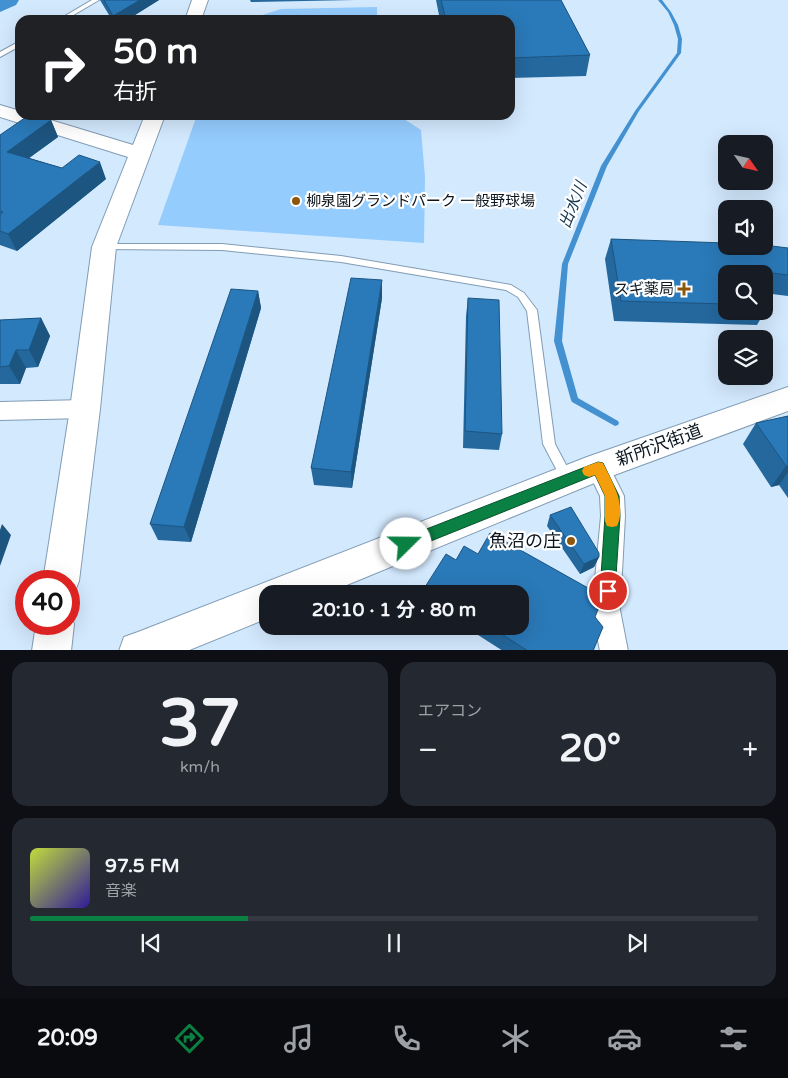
<!DOCTYPE html>
<html lang="ja">
<meta charset="utf-8">
<style>
body{margin:0;font-family:"Varela Round","Noto Sans JP",sans-serif;background:#242831;color:#f1f3f6;height:100vh;display:flex;flex-direction:column;font-size:19px;white-space:nowrap}
*{box-sizing:border-box;margin:0}
p{font-size:16px;color:#9ea1a6}
.icon{flex:none;width:28px;height:28px;fill:none;stroke:currentColor;stroke-width:2;stroke-linecap:round;stroke-linejoin:round}
.map{position:relative;height:650px;overflow:hidden}
.sheet{display:flex;flex-direction:column;gap:12px;padding:12px;background:#0d0f14;flex:1}
.sheet>*{flex:none}
.guide{position:absolute;left:15px;top:15px;width:500px;height:105px;border-radius:15px;box-shadow:0 5px 20px #0002;background:#202124;color:#fff;overflow:hidden}
.needle{width:32px;rotate:124deg}
.fabs{position:absolute;left:718px;top:135px;display:grid;gap:10px}
.fabs a{display:grid;place-items:center;width:55px;height:55px;border-radius:10px;background:#171b24;box-shadow:0 5px 20px #0002;font-size:25px}
.speed{position:absolute;left:15px;top:570px;display:flex;gap:10px;font-size:25px;font-weight:700;text-align:center}
.speed>*{display:grid;place-content:center;width:65px;height:65px;border-radius:50%;background:#171b24;box-shadow:0 5px 20px #0002;line-height:1}
.speed .limit{border:8px solid #d22;background:#fff;color:#111}
.pin{position:absolute;display:grid;place-items:center;width:42px;height:42px;color:#fff;margin:-21px;border:2px solid #fff;border-radius:50%;box-shadow:0 1px 5px #0007}
.me{position:absolute;width:55px;margin:-28px;rotate:68deg;stroke-linejoin:round;filter:drop-shadow(0 0 4px #0008)}
.turn{display:flex;align-items:center;gap:18px;height:105px;padding:0 15px;font-size:22px}
.turn .icon{width:65px;height:65px;stroke-width:2.5}
.turn b{display:block;font-size:35px;line-height:42px}
.big{font-size:38px;font-weight:700;line-height:1.1}
.sheet .card{flex:1;display:flex;flex-direction:column;justify-content:center;gap:8px;min-width:0;padding:0 18px;border-radius:15px;background:#242831}
.sheet .dial{align-items:center;gap:0}
.dial b{font-size:65px;line-height:1}
.song{display:flex;align-items:center;gap:15px}
.cover{width:60px;height:60px;border-radius:8px;background:linear-gradient(135deg,hsl(70 70% 55%),hsl(250 70% 35%))}
.played{height:5px;border-radius:2px;background:linear-gradient(90deg,#0b8043 30%,#363941 30%)}
.keys{display:flex;justify-content:space-around;direction:ltr}
.heat{display:flex;justify-content:space-between;align-items:center;font-size:28px;direction:ltr}
.sheet .tiles{flex:1;display:grid;gap:12px;grid-template-columns:1fr 1fr}
.card:last-child{grid-column:span 2}
.trip{position:absolute;left:259px;top:585px;width:270px;height:50px;border-radius:15px;background:#171b24;box-shadow:0 5px 20px #0002;font-weight:700;line-height:50px;text-align:center}
.tab-bar{display:flex;height:80px;justify-content:space-around;align-items:center;background:#090b0e;color:#9ea1a6}
.tab-bar .icon{width:35px;height:35px}
.tab-bar .active{color:#0b8043}
.tab-bar b{font-size:22px;color:#f1f3f6}
.map>svg:first-child{display:block}
.green{fill:#94ccfe}
.lines{fill:none;stroke-linecap:round;stroke-linejoin:round}
.stream{fill:#4391d1;fill-rule:evenodd}
.river{fill:#4391d1;fill-rule:evenodd}
.lane-casing{stroke:#819cb4;stroke-width:2}
.street-casing{stroke:#819cb4;stroke-width:2}
.secondary-casing{stroke:#819cb4;stroke-width:2}
.lane{fill:#fff;fill-rule:evenodd}
.street{fill:#fff;fill-rule:evenodd}
.secondary{fill:#fff;fill-rule:evenodd}
.wall{fill:#24689e}
.shaded-wall{fill:#1d5581}
.building{fill:#2a79b8;stroke:#1d5581}
.route{fill:#0b8043;stroke:#07532c}
.slow{fill:#f59e0b}
.poi-dot{fill:#8d560a;stroke:#fff;stroke-width:2}
.labels{text-anchor:middle;dominant-baseline:central;stroke-width:4.5;stroke-linejoin:round;paint-order:stroke}
.poi-label{font-size:15px;fill:#0c161f;stroke:#fff;text-anchor:start}
.water-label{font-size:16px;font-style:italic;fill:#173752;stroke:#fff}
.near-street-label{font-size:18px;fill:#0c161f;stroke:#fff}
.near-poi-label{font-size:18px;fill:#0c161f;stroke:#fff;text-anchor:end}
</style>
<div class="map">
<svg width="788" height="651" viewBox="0 0 788 651">
<rect width="100%" height="100%" fill="#d3e9fe"/>
<!-- green -->
<path class="green" d="M 377,7 L 377,20 L 247,20 L 281,9 Z
M 197,115 L 398,115 L 421,130 L 425,177 L 424,243 L 158,225 Z"/>
<g class="lines">
<!-- stream -->
<path class="stream" d="M 658,0 L 662,0 L 671,12 L 678,25 L 682,39 L 681,53 L 639,111 L 607,166 L 568,264 L 562,341 L 578,398 L 618,421 L 619,423 L 618,425 L 615,426 L 572,402 L 571,400 L 554,341 L 562,264 L 601,166 L 635,111 L 677,53 L 678,39 L 674,25 L 668,12 Z"/>
<!-- river -->
<path class="river" d="M 0,0 L 19,0 L 16,5 L 0,12 Z"/>
<defs>
<path id="lane" d="M 92,0 L 99,0 L 65,20 L 58,20 Z
M 20,41 L 20,46 L 0,57 L 0,52 Z
M 104,244 L 222,244 L 341,256 L 511,285 L 524,293 L 537,310 L 555,444 L 573,478 L 571,482 L 567,483 L 563,482 L 543,444 L 527,311 L 518,297 L 506,290 L 341,262 L 222,250 L 101,249 L 99,247 L 101,245 Z"/>
<path id="street" d="M 85,400 L 93,403 L 96,409 L 93,415 L 85,418 L 0,420 L 0,402 Z
M 598,457 L 606,460 L 624,496 L 625,516 L 620,610 L 628,651 L 600,651 L 592,610 L 601,516 L 600,496 L 586,467 L 590,460 Z"/>
<path id="secondary" d="M 192,0 L 208,0 L 201,20 L 185,20 Z
M 0,105 L 20,111 L 20,115 L 34,115 L 133,145 L 145,115 L 165,115 L 116,247 L 100,409 L 79,581 L 74,594 L 69,596 L 69,581 L 43,581 L 70,409 L 92,247 L 128,157 L 0,117 Z
M 788,387 L 788,411 L 609,477 L 325,594 L 268,594 L 268,618 L 187,651 L 119,651 L 124,637 L 138,632 L 587,457 Z
M 69,611 L 74,624 L 71,651 L 32,651 L 36,624 L 69,624 Z"/>
</defs>
<!-- lane casing -->
<use href="#lane" class="lane-casing"/>
<!-- street casing -->
<use href="#street" class="street-casing"/>
<!-- secondary casing -->
<use href="#secondary" class="secondary-casing"/>
<!-- lane -->
<use href="#lane" class="lane"/>
<!-- street -->
<use href="#street" class="street"/>
<!-- secondary -->
<use href="#secondary" class="secondary"/>
</g>
<!-- wall -->
<path class="wall" d="M 100,0 L 159,0 L 127,20 L 112,20 Z
M 250,0 L 355,0 L 251,2 Z
M 436,0 L 561,0 L 590,55 L 586,76 L 510,78 L 510,20 L 440,20 Z
M 51,120 L 58,137 L 29,158 L 62,168 L 106,179 L 17,251 L 0,245 L 0,135 Z
M 611,239 L 788,248 L 788,296 L 764,293 L 764,274 L 726,274 L 726,311 L 764,311 L 764,294 L 768,306 L 757,325 L 614,321 L 605,259 Z
M 258,291 L 261,308 L 191,542 L 158,540 L 150,524 Z
M 382,298 L 352,488 L 314,485 L 311,468 Z
M 468,298 L 502,434 L 499,450 L 463,448 L 466,316 Z
M 41,318 L 50,336 L 38,367 L 26,368 L 20,384 L 0,384 L 0,320 Z
M 788,416 L 788,498 L 779,485 L 771,487 L 743,444 L 756,423 Z
M 550,515 L 599,557 L 594,567 L 580,574 L 547,526 Z
M 456,560 L 595,617 L 593,651 L 503,651 L 464,626 L 520,626 L 520,594 L 425,594 L 425,587 Z"/>
<!-- shaded-wall -->
<path class="shaded-wall" d="M 140,0 L 159,0 L 127,20 L 114,20 L 113,16 Z
M 51,120 L 58,137 L 14,169 L 7,152 Z
M 100,162 L 106,179 L 17,251 L 8,234 Z
M 382,280 L 382,298 L 352,488 L 351,472 Z
M 258,291 L 261,308 L 191,542 L 184,527 Z
M 41,318 L 50,336 L 38,367 L 29,350 Z
M 16,350 L 26,368 L 20,384 L 9,366 Z
M 786,466 L 788,466 L 788,472 L 779,485 L 771,487 Z
M 2,524 L 11,535 L 0,566 L 0,530 Z
M 599,557 L 594,567 L 580,574 L 584,564 Z"/>
<!-- building -->
<path class="building" d="M 104,0 L 140,0 L 113,16 Z
M 441,0 L 561,0 L 590,55 L 510,58 L 510,20 L 446,20 Z
M 29,115 L 34,115 L 51,120 L 7,152 L 62,168 L 79,155 L 100,162 L 8,234 L 0,231 L 0,215 L 3,212 L 0,211 L 0,135 Z
M 611,239 L 726,243 L 726,246 L 764,246 L 764,245 L 788,248 L 788,275 L 756,271 L 757,274 L 726,274 L 726,304 L 621,301 Z
M 351,278 L 382,280 L 351,472 L 311,468 Z
M 231,289 L 258,291 L 184,527 L 150,524 Z
M 764,294 L 768,306 L 764,306 Z
M 468,298 L 499,300 L 502,434 L 465,431 Z
M 41,318 L 29,350 L 16,350 L 9,366 L 0,367 L 0,320 Z
M 788,416 L 788,466 L 786,466 L 756,423 Z
M 571,507 L 599,553 L 599,557 L 584,564 L 550,515 Z
M 490,533 L 597,593 L 599,607 L 595,617 L 603,627 L 593,651 L 528,651 L 489,626 L 520,626 L 520,594 L 436,594 L 425,587 L 446,554 L 456,560 L 464,546 L 478,554 Z"/>
<!-- route -->
<path class="route" d="M 598,462 L 603,463 L 619,496 L 620,516 L 615,591 L 613,597 L 608,599 L 602,597 L 600,591 L 605,516 L 605,496 L 595,475 L 406,551 L 401,549 L 399,544 L 401,539 Z"/>
<!-- slow -->
<path class="slow" d="M 598,462 L 603,463 C 612,482 627,505 617,526 L 612,527 L 607,526 L 605,521 L 605,496 L 595,475 L 589,477 L 584,475 L 582,471 L 584,467 Z"/>
<!-- markers -->
<g class="poi-dot">
<circle cx="296" cy="201" r="5"/>
<path d="M681.5 281.5h5v5h5v5h-5v5h-5v-5h-5v-5h5z"/>
<circle cx="571" cy="541" r="5"/>
</g>
<g class="labels">
<!-- poi labels -->
<g class="poi-label">
<text x="306" y="201">柳泉園グランドパーク 一般野球場</text>
<text x="674" y="289" text-anchor="end">スギ薬局</text>
</g>
<!-- water labels -->
<g class="water-label">
<text transform="translate(573 205) rotate(-68)">出水川</text>
</g>
<!-- near-street labels -->
<g class="near-street-label">
<text transform="translate(659 445) rotate(-20)">新所沢街道</text>
</g>
<!-- near-poi labels -->
<g class="near-poi-label">
<text x="561" y="541">魚沼の庄</text>
</g>
</g>
</svg>
<div class="fabs">
<a><svg class="needle" viewBox="-14 -14 28 28"><path d="M0-13l5 13h-10z" fill="#e53935"/><path d="M0 13l5-13h-10z" fill="#9ea1a6"/></svg></a>
<a><svg class="icon" aria-label="sound" viewBox="0 0 24 24"><path d="M4 9h4l5-4v14l-5-4H4zM17 9q2 3 0 6"/></svg></a>
<a><svg class="icon" aria-label="search" viewBox="0 0 24 24"><circle cx="10" cy="10" r="6"/><path d="M15 15l6 6"/></svg></a>
<a><svg class="icon" aria-label="layers" viewBox="0 0 24 24"><path d="M12 4l9 5-9 5-9-5zM3 14l9 5 9-5"/></svg></a>
</div>
<div class="speed"><div class="limit">40</div></div>
<div class="pin" style="left:608px;top:591px;background:#d93025"><svg class="icon" aria-label="arrive" viewBox="0 0 24 24"><path d="M6 21V4h12l-3 4 3 4H6"/></svg></div>
<svg class="me" style="left:406px;top:544px" viewBox="-20 -20 40 40"><circle r="19" fill="#fff"/><path d="M0-13L10 11 0 6-10 11z" fill="#0b8043"/></svg>
<div class="trip">20:10 · 1 分 · 80 m</div>
<div class="guide">
<div class="turn"><svg class="icon" aria-label="right" viewBox="0 0 24 24"><path d="M7 20v-9h11M14 6l5 5-5 5"/></svg><div><b>50 m</b>右折</div></div>
</div>
</div>
<section class="sheet">
<div class="tiles">
<div class="card dial"><b>37</b><p>km/h</p></div>
<div class="card"><p>エアコン</p>
<div class="heat"><a>−</a><b class="big">20°</b><a>+</a></div>
</div>
<div class="card">
<div class="song"><i class="cover"></i><div><b>97.5 FM</b><p>音楽</p></div></div>
<div class="played"></div>
<div class="keys"><svg class="icon" aria-label="previous" viewBox="0 0 24 24"><path d="M18 5L8 12l10 7zM5 5v14"/></svg><svg class="icon" aria-label="pause" viewBox="0 0 24 24"><path d="M8 5v14M16 5v14"/></svg><svg class="icon" aria-label="next" viewBox="0 0 24 24"><path d="M6 5l10 7-10 7zM19 5v14"/></svg></div>
</div>
</div>
</section>
<nav class="tab-bar">
<b>20:09</b>
<svg class="icon active" aria-label="directions" viewBox="0 0 24 24"><path d="M12 3l9 9-9 9-9-9zM9 14v-3h6M13 9l2 2-2 2"/></svg>
<svg class="icon" aria-label="music" viewBox="0 0 24 24"><path d="M9 18V5l10-2v13"/><circle cx="6" cy="18" r="3"/><circle cx="16" cy="16" r="3"/></svg>
<svg class="icon" aria-label="phone" viewBox="0 0 24 24"><path d="M5 4h4l2 5-3 2q2 4 5 5l2-3 5 2v4C11 20 4 13 5 4z"/></svg>
<svg class="icon" aria-label="climate" viewBox="0 0 24 24"><path d="M12 3v18M4 7l16 10M4 17L20 7"/></svg>
<svg class="icon" aria-label="car" viewBox="0 0 24 24"><path d="M5 17H2v-5l4-1 3-4h7l3 4 3 1v5h-3M9 17h6M6 11h13"/><circle cx="7" cy="17" r="2"/><circle cx="17" cy="17" r="2"/></svg>
<svg class="icon" aria-label="filters" viewBox="0 0 24 24"><path d="M4 7h16M4 17h16"/><circle cx="9" cy="7" r="2"/><circle cx="15" cy="17" r="2"/></svg>
</nav>
